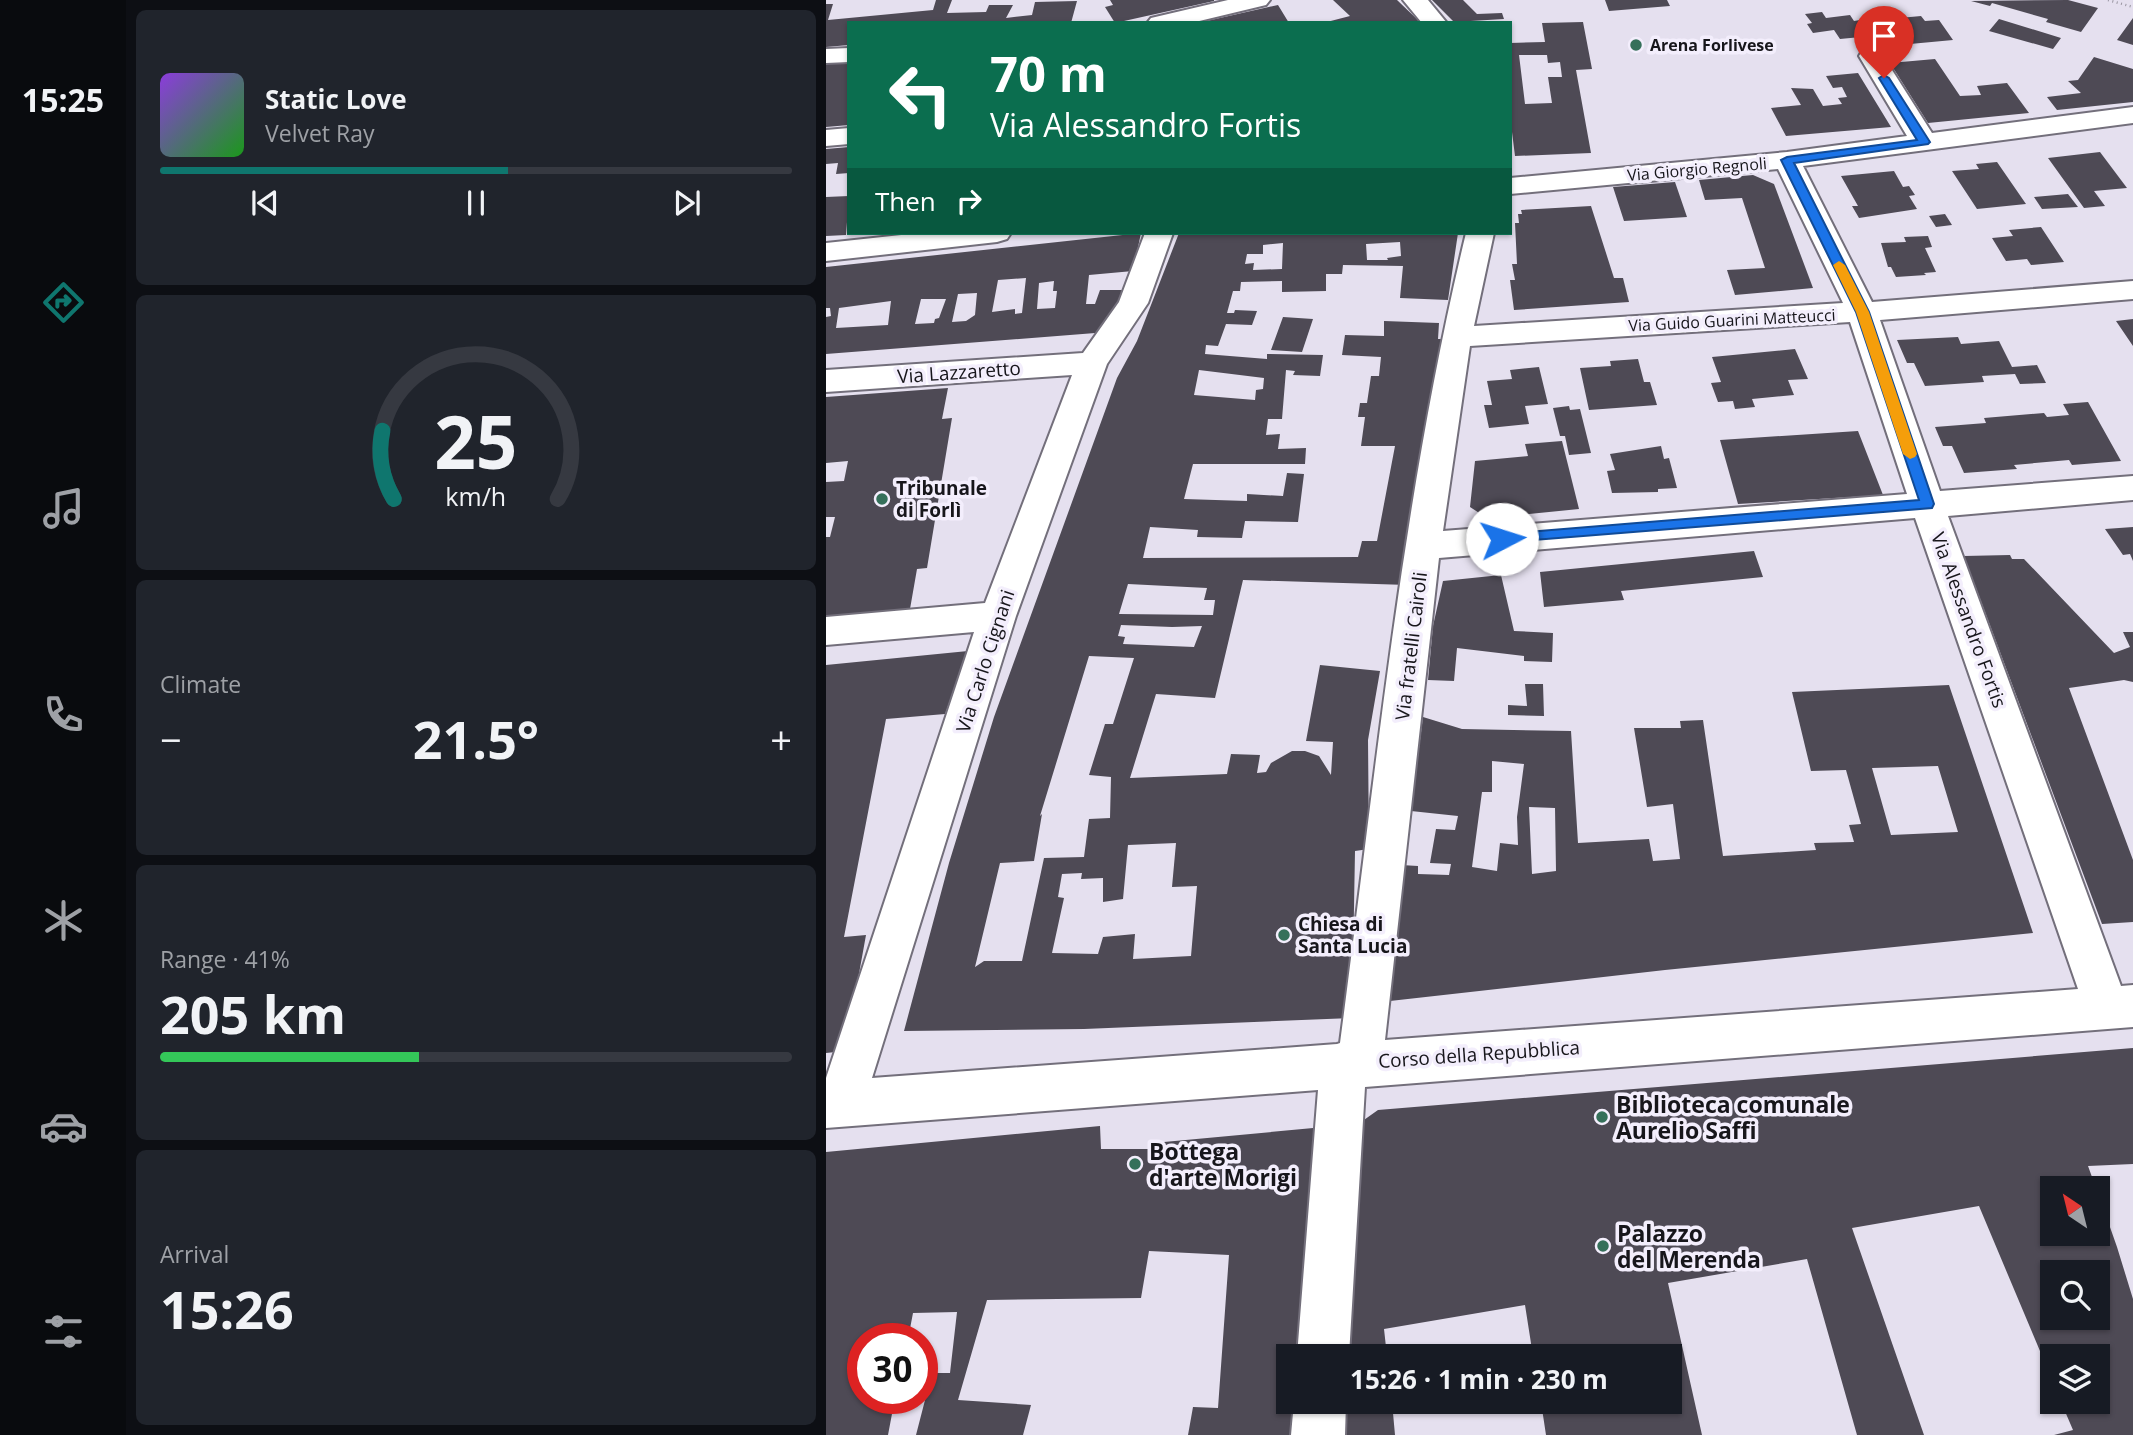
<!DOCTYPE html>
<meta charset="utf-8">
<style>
body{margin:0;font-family:"Open Sans",sans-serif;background:#20242c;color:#f1f3f6;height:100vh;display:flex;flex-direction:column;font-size:26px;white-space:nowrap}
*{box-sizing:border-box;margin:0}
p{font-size:23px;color:#9ea1a6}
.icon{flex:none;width:38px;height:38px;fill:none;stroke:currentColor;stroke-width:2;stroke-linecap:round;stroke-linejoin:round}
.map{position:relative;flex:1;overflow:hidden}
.panel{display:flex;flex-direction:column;gap:10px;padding:10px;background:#0d0f14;width:700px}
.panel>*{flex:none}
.guide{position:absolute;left:21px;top:21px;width:665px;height:214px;border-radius:0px;box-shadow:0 2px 5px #0004;background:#0b6e4f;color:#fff;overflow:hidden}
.needle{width:46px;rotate:325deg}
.buttons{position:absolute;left:1214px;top:1176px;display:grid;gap:14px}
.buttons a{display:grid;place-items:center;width:70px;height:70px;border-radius:0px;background:#171b24;box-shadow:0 2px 5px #0004;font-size:35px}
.speed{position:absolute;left:21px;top:1323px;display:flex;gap:14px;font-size:35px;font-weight:700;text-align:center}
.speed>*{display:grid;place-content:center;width:91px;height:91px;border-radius:50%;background:#171b24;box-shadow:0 2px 5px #0004;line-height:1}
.speed .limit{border:10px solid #d22;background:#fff;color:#111}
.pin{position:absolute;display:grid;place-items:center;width:60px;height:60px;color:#fff;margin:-72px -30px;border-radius:50% 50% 50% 0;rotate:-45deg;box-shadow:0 0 7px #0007}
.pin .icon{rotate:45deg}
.me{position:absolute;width:77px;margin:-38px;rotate:85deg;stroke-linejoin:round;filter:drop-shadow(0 0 5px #0008)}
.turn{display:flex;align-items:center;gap:24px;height:147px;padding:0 28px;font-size:32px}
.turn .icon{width:91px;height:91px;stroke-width:2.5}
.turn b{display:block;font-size:49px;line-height:60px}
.then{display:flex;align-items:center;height:66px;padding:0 28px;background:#0003;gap:14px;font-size:26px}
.big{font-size:52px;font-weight:700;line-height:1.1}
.panel .widget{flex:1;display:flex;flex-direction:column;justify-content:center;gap:10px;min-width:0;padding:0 24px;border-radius:10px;background:#20242c}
.panel .dial{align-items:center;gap:0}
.dial svg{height:182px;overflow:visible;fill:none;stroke:#363941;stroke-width:7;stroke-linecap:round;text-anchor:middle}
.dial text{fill:#f1f3f6;stroke:none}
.song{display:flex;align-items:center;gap:21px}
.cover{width:84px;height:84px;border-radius:10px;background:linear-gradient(135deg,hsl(270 70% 55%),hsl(120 70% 35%))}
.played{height:7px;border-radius:4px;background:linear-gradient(90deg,#0f766e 55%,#363941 55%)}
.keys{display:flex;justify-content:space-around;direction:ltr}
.heat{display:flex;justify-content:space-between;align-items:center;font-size:38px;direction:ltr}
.charge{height:10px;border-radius:5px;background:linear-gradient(90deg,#34c759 41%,#363941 0)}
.trip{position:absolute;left:450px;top:1344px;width:406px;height:70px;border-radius:0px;background:#171b24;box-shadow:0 2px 5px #0004;font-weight:700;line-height:70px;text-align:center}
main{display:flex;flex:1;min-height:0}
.tab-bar{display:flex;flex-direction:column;width:126px;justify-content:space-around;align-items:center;background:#090b0e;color:#9ea1a6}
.tab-bar .icon{width:49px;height:49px}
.tab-bar .on{color:#0f766e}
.tab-bar b{font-size:32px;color:#f1f3f6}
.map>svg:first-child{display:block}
.building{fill:#4e4a55;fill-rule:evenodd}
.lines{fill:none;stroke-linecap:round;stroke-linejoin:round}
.street-casing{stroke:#736f7b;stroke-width:4}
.path{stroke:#9995a1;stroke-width:2.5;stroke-dasharray:1 3.5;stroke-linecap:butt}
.street{fill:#fff;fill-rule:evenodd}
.route{fill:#1a73e8;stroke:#114b97;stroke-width:2}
.slow{fill:#f59e0b}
.poi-dot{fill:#35705a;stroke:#f3eefc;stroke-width:2.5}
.labels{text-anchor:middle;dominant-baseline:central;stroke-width:7;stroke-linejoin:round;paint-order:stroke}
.far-poi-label{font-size:16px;font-weight:bold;fill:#17161b;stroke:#f3eefc;text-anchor:start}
.far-street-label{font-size:16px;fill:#17161b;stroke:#f3eefc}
.street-label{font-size:19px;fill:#17161b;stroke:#f3eefc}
.poi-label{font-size:19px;font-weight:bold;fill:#17161b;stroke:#f3eefc;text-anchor:start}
.near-poi-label{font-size:23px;font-weight:bold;fill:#17161b;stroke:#f3eefc;text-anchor:start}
</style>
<main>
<nav class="tab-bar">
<b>15:25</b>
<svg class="icon on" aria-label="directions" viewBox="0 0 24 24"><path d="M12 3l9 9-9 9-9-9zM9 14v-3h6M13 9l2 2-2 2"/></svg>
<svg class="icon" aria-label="music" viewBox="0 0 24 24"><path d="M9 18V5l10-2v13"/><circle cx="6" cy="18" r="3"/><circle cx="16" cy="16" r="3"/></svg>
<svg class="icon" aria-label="phone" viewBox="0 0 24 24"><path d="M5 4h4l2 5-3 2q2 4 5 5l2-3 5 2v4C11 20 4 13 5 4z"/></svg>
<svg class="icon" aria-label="climate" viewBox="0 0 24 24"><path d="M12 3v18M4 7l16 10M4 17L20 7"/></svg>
<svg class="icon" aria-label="car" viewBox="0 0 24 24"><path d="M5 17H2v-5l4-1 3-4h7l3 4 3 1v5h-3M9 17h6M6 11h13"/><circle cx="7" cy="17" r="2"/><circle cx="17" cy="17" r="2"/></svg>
<svg class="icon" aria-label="filters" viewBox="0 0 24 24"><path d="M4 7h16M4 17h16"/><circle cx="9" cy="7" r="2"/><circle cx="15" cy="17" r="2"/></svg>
</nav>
<section class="panel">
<div class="widget">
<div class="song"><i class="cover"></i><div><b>Static Love</b><p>Velvet Ray</p></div></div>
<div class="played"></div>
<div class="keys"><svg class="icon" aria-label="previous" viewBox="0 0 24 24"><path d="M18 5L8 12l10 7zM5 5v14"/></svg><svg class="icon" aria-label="pause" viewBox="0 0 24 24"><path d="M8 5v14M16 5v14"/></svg><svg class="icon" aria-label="next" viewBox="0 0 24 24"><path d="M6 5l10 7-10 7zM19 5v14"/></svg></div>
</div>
<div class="widget dial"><svg viewBox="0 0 100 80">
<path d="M14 69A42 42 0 1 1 86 69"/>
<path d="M14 69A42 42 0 0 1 9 39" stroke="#0f766e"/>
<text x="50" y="56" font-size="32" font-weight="700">25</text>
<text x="50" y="72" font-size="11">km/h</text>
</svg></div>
<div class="widget"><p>Climate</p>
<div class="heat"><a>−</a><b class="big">21.5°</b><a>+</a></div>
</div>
<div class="widget"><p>Range · 41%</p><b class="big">205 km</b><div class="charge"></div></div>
<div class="widget"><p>Arrival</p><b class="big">15:26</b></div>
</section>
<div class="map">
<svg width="1307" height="1435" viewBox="0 0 1307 1435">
<rect width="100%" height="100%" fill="#e5e0ef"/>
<!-- building -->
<path class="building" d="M 110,0 L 126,0 L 121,13 L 160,12 L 163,5 L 187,5 L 180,18 L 206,15 L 209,2 L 251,1 L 245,23 L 23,23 L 23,45 L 0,47 L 0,4 L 7,4 L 2,20 L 107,10 Z
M 284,0 L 388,0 L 388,1 L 289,23 L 279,7 L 287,5 Z
M 507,0 L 571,0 L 595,23 L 497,23 L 524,16 Z
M 606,0 L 637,0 L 651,14 L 676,13 L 678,19 L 628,22 Z
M 779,0 L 841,0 L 844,6 L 783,11 Z
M 1242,0 L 1272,8 L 1255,32 L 1220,22 L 1222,19 L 1166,3 L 1164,6 L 1145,1 Z
M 452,5 L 463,23 L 377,23 L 376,22 Z
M 996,12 L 1000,18 L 1024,15 L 1028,21 L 1034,20 L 1045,36 L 1014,39 L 1008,30 L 987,33 L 981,24 L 986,23 L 979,14 Z
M 1095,16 L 1099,21 L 1113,20 L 1127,40 L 1084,44 L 1063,19 Z
M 1307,18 L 1307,45 L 1291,40 Z
M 1173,19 L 1235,38 L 1227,49 L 1163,31 Z
M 757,22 L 766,69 L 750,70 L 765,153 L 689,156 L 684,116 L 684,43 L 719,42 L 716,23 ZM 693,55 L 721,55 L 722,63 L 734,62 L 736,77 L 722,77 L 726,103 L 699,104 Z
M 1268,57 L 1307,69 L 1307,102 L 1231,110 L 1221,97 L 1255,93 L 1242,81 L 1252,80 Z
M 1109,59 L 1134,96 L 1155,95 L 1151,86 L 1181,83 L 1203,113 L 1102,123 L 1064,63 Z
M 23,61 L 23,125 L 0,127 L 0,63 Z
M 1032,73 L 1065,127 L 960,136 L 945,108 L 975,105 L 965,88 L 987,89 L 997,106 L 1016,104 L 1012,98 L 1021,97 L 1016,87 L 1007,88 L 1000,76 Z
M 23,147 L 23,173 L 10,174 L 12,163 L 0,164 L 0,149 Z
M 1274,152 L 1301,188 L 1268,191 L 1279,206 L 1258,208 L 1222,158 Z
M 1171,162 L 1200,204 L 1151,209 L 1126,171 L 1153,169 L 1150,164 Z
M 1068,171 L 1077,187 L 1083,186 L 1089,195 L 1083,196 L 1091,209 L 1033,218 L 1026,206 L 1032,206 L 1015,176 Z
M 927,175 L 948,184 L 987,288 L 909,295 L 901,270 L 939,268 L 916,198 L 879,200 L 873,180 Z
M 849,182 L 861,217 L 798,221 L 787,187 Z
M 1242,194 L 1252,207 L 1216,209 L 1208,197 Z
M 23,196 L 20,235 L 0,236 L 0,197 Z
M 765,206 L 788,278 L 797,278 L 803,302 L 688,310 L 684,280 L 689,280 L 686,264 L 691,264 L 689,223 L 693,223 L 692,214 L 696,214 L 695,210 Z
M 1119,214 L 1126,225 L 1110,227 L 1103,216 Z
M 1215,227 L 1238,262 L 1205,265 L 1201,259 L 1180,261 L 1166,238 L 1187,236 L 1183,230 Z
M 315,233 L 307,271 L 263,275 L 260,304 L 269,304 L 274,290 L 299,290 L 282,332 L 0,354 L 0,317 L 5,316 L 4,308 L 0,308 L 0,267 ZM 200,278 L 196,313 L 189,314 L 189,309 L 166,312 L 172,280 ZM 228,281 L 227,291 L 231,291 L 229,308 L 211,309 L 213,283 ZM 151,293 L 149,315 L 140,321 L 126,322 L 132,294 ZM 95,299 L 120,299 L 113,318 L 109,319 L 108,323 L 89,324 ZM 65,301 L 62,325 L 10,328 L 13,308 Z
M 353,233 L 632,233 L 622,300 L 574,298 L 577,266 L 517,265 L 516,274 L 500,274 L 500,291 L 456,292 L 456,281 L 415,282 L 414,291 L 407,291 L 401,313 L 408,313 L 409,310 L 431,311 L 426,325 L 400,324 L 392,346 L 380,345 L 379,354 L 441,359 L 441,354 L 497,355 L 494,376 L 467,375 L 469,371 L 460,370 L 456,419 L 442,419 L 440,435 L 454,434 L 452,449 L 480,448 L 479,464 L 367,464 L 358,499 L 421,501 L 421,494 L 457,496 L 461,473 L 478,474 L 472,522 L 419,521 L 416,538 L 371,537 L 372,530 L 324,527 L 317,558 L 532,557 L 536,541 L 551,541 L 569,446 L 535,446 L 539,417 L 532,417 L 534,403 L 541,403 L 545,376 L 553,376 L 555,357 L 516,355 L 519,335 L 558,336 L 558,321 L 613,323 L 612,339 L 620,339 L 582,585 L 417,580 L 389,698 L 330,694 L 304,778 L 401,774 L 405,754 L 434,755 L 431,773 L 440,772 L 445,763 L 466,751 L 479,751 L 493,756 L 505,775 L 507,742 L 480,741 L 494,665 L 554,671 L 542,740 L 543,849 L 529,851 L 526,1018 L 258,1029 L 78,1031 L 123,863 L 168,717 L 291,378 L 311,341 ZM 574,242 L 575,256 L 561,258 L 562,260 L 541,260 L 540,244 ZM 457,243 L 456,269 L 427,270 L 428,263 L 419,264 L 421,254 L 437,254 L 437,245 ZM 373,370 L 438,378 L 437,389 L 430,390 L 429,400 L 368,395 ZM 302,584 L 381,588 L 378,600 L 389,600 L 387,615 L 293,614 ZM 295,625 L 346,627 L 376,626 L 368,647 L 297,644 L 299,637 L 292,636 ZM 263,656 L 308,658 L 287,724 L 279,724 L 263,775 L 285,777 L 284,818 L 263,819 L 258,857 L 218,858 L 196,961 L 158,961 L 149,967 L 174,863 L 208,861 L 216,814 L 214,816 ZM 350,843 L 346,887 L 371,886 L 365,956 L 307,959 L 309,934 L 277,937 L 272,954 L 226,953 L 238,898 L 232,897 L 236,874 L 256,873 L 255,879 L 277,878 L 277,902 L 297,899 L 302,845 Z
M 1102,236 L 1106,247 L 1099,248 L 1110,272 L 1098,273 L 1100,275 L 1070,277 L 1065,267 L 1062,267 L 1055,243 L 1080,242 L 1078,237 Z
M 457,317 L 487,319 L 476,352 L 445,350 Z
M 1307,319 L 1307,346 L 1290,321 Z
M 1132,337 L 1135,344 L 1173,341 L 1186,367 L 1211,365 L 1220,383 L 1194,384 L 1189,374 L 1156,376 L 1158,382 L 1099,386 L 1088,363 L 1081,363 L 1071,340 Z
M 969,349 L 982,379 L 962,380 L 968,395 L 926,399 L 929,407 L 909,409 L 907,401 L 892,402 L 885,383 L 895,382 L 886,357 Z
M 812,359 L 818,382 L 824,382 L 831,405 L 763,410 L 754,368 L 785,366 L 784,361 Z
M 713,367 L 722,404 L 699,406 L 703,424 L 663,428 L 658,405 L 666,405 L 661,381 L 686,379 L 684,370 Z
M 122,388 L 116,419 L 126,418 L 101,568 L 91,569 L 84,609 L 0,617 L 0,537 L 4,537 L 9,517 L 0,517 L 0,482 L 18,481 L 22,461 L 0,463 L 0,397 Z
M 1262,402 L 1295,461 L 1246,465 L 1243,460 L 1188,465 L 1191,469 L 1138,473 L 1126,446 L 1117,446 L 1109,427 L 1160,423 L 1158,418 L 1218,413 L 1221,417 L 1243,415 L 1237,404 Z
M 743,406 L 744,410 L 754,409 L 765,453 L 743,455 L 739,436 L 734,436 L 727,408 Z
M 1032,431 L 1057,495 L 912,504 L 894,440 Z
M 736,441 L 753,509 L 661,518 L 644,507 L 649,461 L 702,456 L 699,444 Z
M 835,446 L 838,459 L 843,458 L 851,488 L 832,489 L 832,492 L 786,493 L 781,471 L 789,470 L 784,454 Z
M 1307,527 L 1307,561 L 1304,554 L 1297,555 L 1279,529 Z
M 928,551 L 937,577 L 795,591 L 798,600 L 718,607 L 714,572 Z
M 1184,555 L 1186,559 L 1198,559 L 1288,653 L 1304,647 L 1297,632 L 1307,632 L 1307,682 L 1298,680 L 1243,688 L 1307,860 L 1307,922 L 1276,924 L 1138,556 Z
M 675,575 L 688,631 L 727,633 L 726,662 L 698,661 L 698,656 L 631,648 L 628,681 L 602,680 L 607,626 L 617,581 Z
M 142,651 L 119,714 L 60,719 L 18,937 L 40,935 L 19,1051 L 0,1053 L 0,665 Z
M 699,684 L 717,684 L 718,716 L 682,715 L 682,705 L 701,706 Z
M 1123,685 L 1207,933 L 839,970 L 555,1002 L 575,865 L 592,866 L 592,874 L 623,875 L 625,864 L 604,863 L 610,829 L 629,830 L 632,816 L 585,811 L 597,717 L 636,729 L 745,731 L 752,843 L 823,839 L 827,861 L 854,859 L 847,804 L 821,807 L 808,728 L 855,728 L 854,721 L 877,720 L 897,856 L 990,850 L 988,843 L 1028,842 L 1023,825 L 1035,824 L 1020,770 L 985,771 L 966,692 ZM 666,761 L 698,764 L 691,817 L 692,845 L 674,843 L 671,871 L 646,867 L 656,792 L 666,792 ZM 1112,766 L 1132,832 L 1065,835 L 1046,768 ZM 703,807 L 729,808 L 730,871 L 706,874 Z
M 1307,1048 L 1307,1164 L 1262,1166 L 1270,1188 L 1227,1188 L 1227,1234 L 1272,1234 L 1273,1196 L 1291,1247 L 1307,1299 L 1307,1435 L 1228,1435 L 1247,1430 L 1235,1402 L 1272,1402 L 1272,1356 L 1227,1356 L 1227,1382 L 1153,1206 L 1026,1228 L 1098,1435 L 1031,1435 L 981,1259 L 842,1283 L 876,1435 L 720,1435 L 715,1402 L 844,1402 L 844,1356 L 707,1356 L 699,1305 L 558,1329 L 561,1356 L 520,1356 L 525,1141 L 528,1127 L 552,1110 ZM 1227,1272 L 1272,1272 L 1272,1318 L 1227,1318 Z
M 274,1126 L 275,1149 L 335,1149 L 338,1142 L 498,1127 L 487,1309 L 474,1309 L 477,1356 L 462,1356 L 462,1402 L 479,1402 L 480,1418 L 476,1435 L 362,1435 L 367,1407 L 392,1408 L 403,1255 L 323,1251 L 315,1298 L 161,1300 L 132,1400 L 205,1405 L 197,1435 L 90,1435 L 106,1373 L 124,1373 L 131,1312 L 87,1313 L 82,1339 L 37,1339 L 37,1398 L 69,1398 L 62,1435 L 0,1435 L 0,1152 Z
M 519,1402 L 566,1402 L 569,1435 L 518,1435 Z"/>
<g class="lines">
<defs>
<path id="street" d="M 402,0 L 444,0 L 440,5 L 365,23 L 321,23 L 325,18 Z
M 577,0 L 602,0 L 621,23 L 596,23 Z
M 23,48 L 23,62 L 0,63 L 0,49 Z
M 1045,49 L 1054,51 L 1106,133 L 1307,107 L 1307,123 L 977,166 L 1046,302 L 1307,281 L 1307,299 L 1054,320 L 1114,491 L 1307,476 L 1307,500 L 1122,516 L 1295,986 L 1307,985 L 1307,1027 L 539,1087 L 523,1356 L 471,1356 L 492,1090 L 0,1128 L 0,1078 L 148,632 L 0,645 L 0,617 L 159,603 L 246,375 L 0,392 L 0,370 L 257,353 L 293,302 L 319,233 L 347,233 L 322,303 L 281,364 L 190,616 L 46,1078 L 511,1044 L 514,1043 C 550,772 576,498 640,233 L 668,233 L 648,326 L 1017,303 L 952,169 L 684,194 L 684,178 L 961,152 L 1081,136 L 1033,56 L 1036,51 ZM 1024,322 L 1081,494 L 617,531 L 644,346 ZM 1089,518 L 1252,989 L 559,1040 L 613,558 Z
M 23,128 L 23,144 L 0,146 L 0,130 Z
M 94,233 L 185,233 L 181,239 L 171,242 L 0,261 L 0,243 Z
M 468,1402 L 520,1402 L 519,1435 L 465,1435 Z"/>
</defs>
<!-- street casing -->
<use href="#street" class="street-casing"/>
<!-- path -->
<path class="path" d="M 1282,0 L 1307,7"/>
<!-- street -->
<use href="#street" class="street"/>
</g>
<!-- route -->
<path class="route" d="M 1058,75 L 1063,78 L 1104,142 L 1102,144 L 968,163 L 1043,312 L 1108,504 L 1106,508 L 671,543 L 669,539 L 676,534 L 1093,500 L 1030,312 L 955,160 L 961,157 L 1091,140 L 1053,78 Z"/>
<!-- slow -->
<path class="slow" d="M 1013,261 L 1019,265 L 1043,312 L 1091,454 L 1089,457 L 1084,459 L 1077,454 L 1030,312 L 1007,265 Z"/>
<!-- markers -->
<g class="poi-dot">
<circle cx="810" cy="45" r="7"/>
<circle cx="56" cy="499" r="7"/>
<circle cx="458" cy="935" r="7"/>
<circle cx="776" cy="1117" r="7"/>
<circle cx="309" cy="1164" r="7"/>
<circle cx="777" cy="1246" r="7"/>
</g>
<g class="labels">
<!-- far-poi labels -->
<g class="far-poi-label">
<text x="824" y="45">Arena Forlivese</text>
</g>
<!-- far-street labels -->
<g class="far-street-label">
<text transform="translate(871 169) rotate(-5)">Via Giorgio Regnoli</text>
<text transform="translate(906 320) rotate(-3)">Via Guido Guarini Matteucci</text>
</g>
<!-- street labels -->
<g class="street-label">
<text transform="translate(133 372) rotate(-4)">Via Lazzaretto</text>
<text transform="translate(1143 620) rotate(70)">Via Alessandro Fortis</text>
<text transform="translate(585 646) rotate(-83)">Via fratelli Cairoli</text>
<text transform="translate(159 661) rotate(-72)">Via Carlo Cignani</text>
<text transform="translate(653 1054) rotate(-4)">Corso della Repubblica</text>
</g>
<!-- poi labels -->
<g class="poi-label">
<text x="70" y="488">Tribunale<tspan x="70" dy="22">di Forlì</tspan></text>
<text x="472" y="924">Chiesa di<tspan x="472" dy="22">Santa Lucia</tspan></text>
</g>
<!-- near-poi labels -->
<g class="near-poi-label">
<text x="790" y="1104">Biblioteca comunale<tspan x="790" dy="26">Aurelio Saffi</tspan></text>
<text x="323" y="1151">Bottega<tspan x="323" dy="26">d'arte Morigi</tspan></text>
<text x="791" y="1233">Palazzo<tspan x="791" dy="26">del Merenda</tspan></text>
</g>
</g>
</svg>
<div class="buttons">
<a><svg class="needle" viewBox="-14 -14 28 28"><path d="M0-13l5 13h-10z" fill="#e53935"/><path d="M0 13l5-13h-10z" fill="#9ea1a6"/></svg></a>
<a><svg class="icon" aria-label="search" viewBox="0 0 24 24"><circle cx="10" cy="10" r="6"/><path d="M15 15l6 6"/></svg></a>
<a><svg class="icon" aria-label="layers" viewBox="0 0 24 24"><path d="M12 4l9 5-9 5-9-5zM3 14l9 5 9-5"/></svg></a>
</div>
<div class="speed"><div class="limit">30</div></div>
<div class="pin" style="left:1058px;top:78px;background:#d93025"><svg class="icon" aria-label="arrive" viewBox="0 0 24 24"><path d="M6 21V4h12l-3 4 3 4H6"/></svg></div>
<svg class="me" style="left:676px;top:539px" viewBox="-20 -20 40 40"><circle r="19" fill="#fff"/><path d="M0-13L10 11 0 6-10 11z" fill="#1a73e8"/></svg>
<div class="trip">15:26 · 1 min · 230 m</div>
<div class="guide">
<div class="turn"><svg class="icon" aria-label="left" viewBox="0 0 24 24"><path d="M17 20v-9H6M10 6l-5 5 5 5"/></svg><div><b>70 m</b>Via Alessandro Fortis</div></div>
<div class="then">Then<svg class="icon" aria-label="right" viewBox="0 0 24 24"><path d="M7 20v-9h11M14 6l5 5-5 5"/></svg></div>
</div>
</div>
</main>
